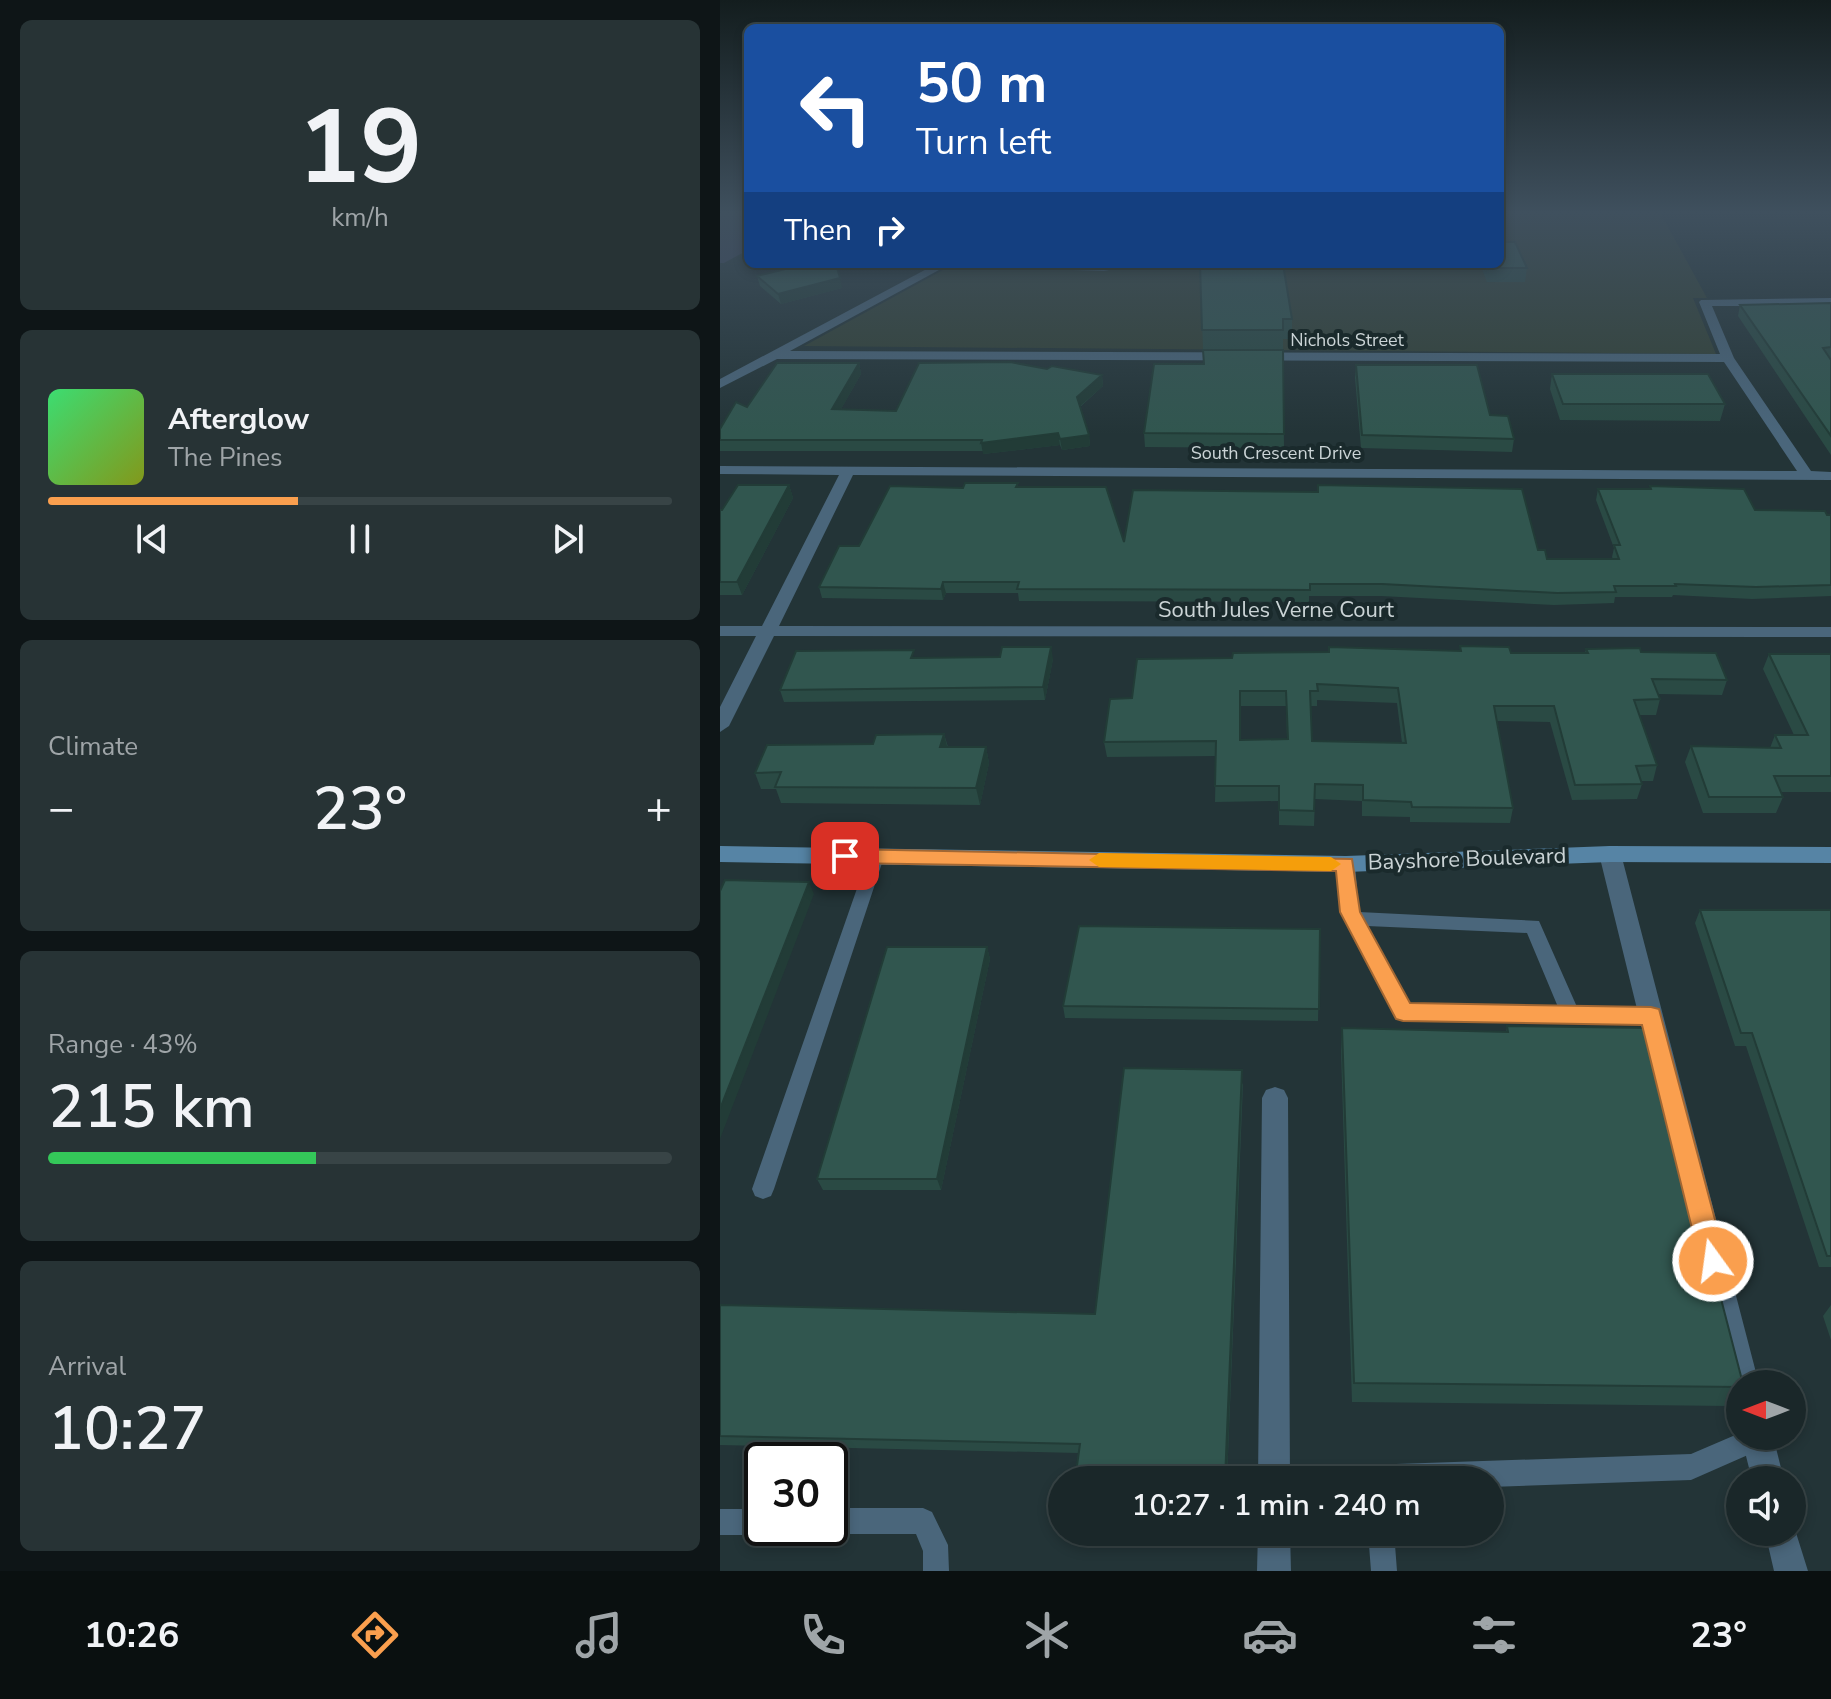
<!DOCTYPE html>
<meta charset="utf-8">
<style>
body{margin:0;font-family:"Nunito Sans",sans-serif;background:#273335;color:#f1f3f6;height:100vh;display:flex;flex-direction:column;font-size:30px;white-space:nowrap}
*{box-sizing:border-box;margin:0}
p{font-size:26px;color:#9fa5a8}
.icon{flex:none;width:44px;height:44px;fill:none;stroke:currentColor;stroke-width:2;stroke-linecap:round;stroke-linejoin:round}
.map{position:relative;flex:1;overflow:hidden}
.details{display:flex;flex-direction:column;gap:20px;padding:20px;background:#0e1517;width:720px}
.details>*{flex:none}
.guide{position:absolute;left:24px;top:24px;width:760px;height:244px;border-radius:12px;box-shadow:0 4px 12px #0003,0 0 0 2px #384446;background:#1a4fa0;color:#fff;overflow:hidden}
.needle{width:52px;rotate:270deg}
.controls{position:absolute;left:1006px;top:1370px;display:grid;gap:16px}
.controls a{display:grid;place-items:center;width:80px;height:80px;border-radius:50%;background:#1a2729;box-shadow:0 4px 12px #0003,0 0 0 2px #384446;font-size:40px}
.speed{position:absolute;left:24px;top:1442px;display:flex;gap:16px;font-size:40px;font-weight:700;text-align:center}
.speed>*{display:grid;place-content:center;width:104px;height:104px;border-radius:50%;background:#1a2729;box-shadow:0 4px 12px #0003,0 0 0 2px #384446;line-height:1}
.speed .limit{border:4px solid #111;border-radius:12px;background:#fff;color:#111}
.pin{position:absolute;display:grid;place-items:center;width:68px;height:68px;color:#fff;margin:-34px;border-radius:16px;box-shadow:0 4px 12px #0006}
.me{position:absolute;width:88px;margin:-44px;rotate:346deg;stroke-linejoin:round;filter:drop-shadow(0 0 6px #0008)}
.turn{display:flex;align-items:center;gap:28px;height:168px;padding:0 40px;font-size:36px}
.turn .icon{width:104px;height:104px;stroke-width:2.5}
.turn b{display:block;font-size:56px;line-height:68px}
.then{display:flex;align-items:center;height:76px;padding:0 40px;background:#0003;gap:16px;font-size:30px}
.big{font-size:60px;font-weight:600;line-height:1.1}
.details .widget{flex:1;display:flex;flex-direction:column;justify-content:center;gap:12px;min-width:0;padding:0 28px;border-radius:12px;background:#273335}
.details .dial{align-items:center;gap:0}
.dial b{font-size:104px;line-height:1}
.song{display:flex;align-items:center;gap:24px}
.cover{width:96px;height:96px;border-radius:12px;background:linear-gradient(135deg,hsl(140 70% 55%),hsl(70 70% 35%))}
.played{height:8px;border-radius:4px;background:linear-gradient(90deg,#fa9f4e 40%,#384446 40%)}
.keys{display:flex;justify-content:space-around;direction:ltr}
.heat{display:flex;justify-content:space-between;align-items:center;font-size:44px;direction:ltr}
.charge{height:12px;border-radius:6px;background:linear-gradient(90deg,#34c759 43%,#384446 0)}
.trip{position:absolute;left:328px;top:1466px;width:456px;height:80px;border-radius:40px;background:#1a2729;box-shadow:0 4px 12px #0003,0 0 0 2px #384446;font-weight:600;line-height:80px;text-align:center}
.tabs{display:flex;height:128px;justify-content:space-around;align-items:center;background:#0a1010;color:#9fa5a8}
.tabs .icon{width:56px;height:56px}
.tabs .on{color:#fa9f4e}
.tabs b{font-size:36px;color:#f1f3f6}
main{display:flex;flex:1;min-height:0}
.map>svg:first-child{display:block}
.green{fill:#324135}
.water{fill:#3a425c}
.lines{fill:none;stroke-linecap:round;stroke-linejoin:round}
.lane{fill:#4a667b;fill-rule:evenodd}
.street{fill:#4a667b;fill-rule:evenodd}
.secondary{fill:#5684a5;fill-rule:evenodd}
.wall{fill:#2a4a44;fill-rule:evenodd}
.shaded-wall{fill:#223c37}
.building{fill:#31564f;stroke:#223c37;stroke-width:2;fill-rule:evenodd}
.route{fill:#fa9f4e;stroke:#a26733;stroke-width:2}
.slow{fill:#f59e0b}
.labels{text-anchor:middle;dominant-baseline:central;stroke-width:8;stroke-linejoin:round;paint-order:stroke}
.far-street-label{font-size:18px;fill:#cbd4d6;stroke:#1a2a2c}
.street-label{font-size:22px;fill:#cbd4d6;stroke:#1a2a2c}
</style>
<main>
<section class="details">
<div class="widget dial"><b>19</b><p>km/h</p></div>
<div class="widget">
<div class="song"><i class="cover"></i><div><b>Afterglow</b><p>The Pines</p></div></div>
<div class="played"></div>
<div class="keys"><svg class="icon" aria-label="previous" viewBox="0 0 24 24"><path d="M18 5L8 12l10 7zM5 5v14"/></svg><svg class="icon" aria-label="pause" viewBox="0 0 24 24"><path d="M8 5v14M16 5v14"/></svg><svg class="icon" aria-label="next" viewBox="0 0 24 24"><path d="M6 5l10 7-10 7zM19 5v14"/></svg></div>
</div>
<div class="widget"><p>Climate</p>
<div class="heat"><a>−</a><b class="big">23°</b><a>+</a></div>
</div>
<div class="widget"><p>Range · 43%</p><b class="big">215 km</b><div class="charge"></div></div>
<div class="widget"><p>Arrival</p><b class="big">10:27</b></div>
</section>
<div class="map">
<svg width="1111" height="1571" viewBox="0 0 1111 1571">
<rect width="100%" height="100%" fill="#233437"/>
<!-- green -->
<path class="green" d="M 780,214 L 941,214 L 987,298 L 973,298 L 996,354 L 84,346 L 234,264 L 780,264 Z"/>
<!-- water -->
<path class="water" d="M 0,214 L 28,214 L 28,250 L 4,263 L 0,263 Z"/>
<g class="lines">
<!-- lane -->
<path class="lane" d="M 253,264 L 422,264 L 384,271 L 257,267 Z
M 156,851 L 162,853 L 164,857 L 54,1189 L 51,1196 L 43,1199 L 35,1196 L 32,1189 L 148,857 L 150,853 Z
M 626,858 L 632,860 L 635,864 L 639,912 L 819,921 L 857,1007 L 931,1008 L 938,1010 L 941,1016 L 938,1022 L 931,1024 L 683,1020 L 676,1018 L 621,912 L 617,864 L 620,860 ZM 647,926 L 807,933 L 838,1007 L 689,1004 Z
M 1020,1433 L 1020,1436 L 1049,1438 L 1046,1447 L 971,1480 L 770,1487 L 770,1480 L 659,1480 L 663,1471 L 676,1464 L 971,1454 Z
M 110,1508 L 203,1508 L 212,1512 L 228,1545 L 229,1571 L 203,1571 L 203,1551 L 196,1534 L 110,1534 L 101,1530 L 100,1528 L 110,1528 Z
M 0,1509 L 42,1509 L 42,1528 L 53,1528 L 42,1535 L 0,1535 Z
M 648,1532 L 674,1532 L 677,1571 L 651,1571 Z"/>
<!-- street -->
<path class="street" d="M 216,264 L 230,264 L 70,351 L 1000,354 L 979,302 L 981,300 L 1111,298 L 1111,306 L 992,306 L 1014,358 L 1091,471 L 1111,472 L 1111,480 L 133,475 L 59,626 L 1111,627 L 1111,637 L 54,636 L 9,726 L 0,732 L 0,707 L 36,636 L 0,636 L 0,626 L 42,626 L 119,475 L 0,474 L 0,466 L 1077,471 L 1004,362 L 57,359 L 0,388 L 0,379 Z
M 890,846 L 897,848 L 901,854 L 1039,1384 L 1020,1384 L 1020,1397 L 1013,1395 L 1009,1384 L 879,854 L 883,848 Z
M 555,1087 L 564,1090 L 568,1098 L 570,1480 L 538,1480 L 542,1098 L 546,1090 Z
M 1021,1436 L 1053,1436 L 1064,1480 L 1032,1480 Z
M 1072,1520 L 1088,1571 L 1054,1571 L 1045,1532 L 1072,1532 Z
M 538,1532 L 570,1532 L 571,1571 L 537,1571 Z"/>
<!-- secondary -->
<path class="secondary" d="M 0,846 L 626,856 L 890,846 L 1111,847 L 1111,863 L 890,862 L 626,872 L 0,862 Z"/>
</g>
<!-- wall -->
<path class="wall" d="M 480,264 L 572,319 L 572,339 L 563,339 L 563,350 L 483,349 Z
M 760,264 L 780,264 L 807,268 L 805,282 L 767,282 Z
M 37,276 L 122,288 L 61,304 L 40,286 Z
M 1111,303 L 1111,455 L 1018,316 L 1020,305 Z
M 563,350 L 564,448 L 425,447 L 424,433 L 484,364 Z
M 139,363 L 141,374 L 121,409 L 176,411 L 327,369 L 382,375 L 383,386 L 360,407 L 369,435 L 370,446 L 342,450 L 340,445 L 263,454 L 263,451 L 0,451 L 0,429 L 27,407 Z
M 636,365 L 770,415 L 794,439 L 792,452 L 641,448 L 635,378 Z
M 832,374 L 1005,404 L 1000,421 L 840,420 L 830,389 Z
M 298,483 L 298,487 L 404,542 L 818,550 L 827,559 L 893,559 L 892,557 L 894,548 L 876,500 L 878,489 L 930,489 L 930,486 L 1035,510 L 1111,515 L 1111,596 L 1032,599 L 953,595 L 952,597 L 895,597 L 894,603 L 834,605 L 661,596 L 589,596 L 589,602 L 299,601 L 298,593 L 226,593 L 223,600 L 102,598 L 99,587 L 139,546 Z
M 69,485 L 73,498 L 22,595 L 0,595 L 0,510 Z
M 740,646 L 791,653 L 865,653 L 866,649 L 921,652 L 1007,680 L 1002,695 L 938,694 L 940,699 L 936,715 L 919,715 L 937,765 L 933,781 L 921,781 L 922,784 L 917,799 L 852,800 L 830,722 L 777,721 L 793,808 L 790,823 L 690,822 L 690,817 L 642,816 L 642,801 L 595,799 L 594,826 L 559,825 L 559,801 L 495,802 L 496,756 L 387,757 L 384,742 L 412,698 L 512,658 L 740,651 ZM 597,700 L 677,703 L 682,743 L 592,741 L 591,706 L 597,706 ZM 521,706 L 566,706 L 567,739 L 521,740 Z
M 1049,654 L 1111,654 L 1111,792 L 1061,792 L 1063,797 L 1056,813 L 983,813 L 965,762 L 971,746 L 1050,748 L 1055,735 L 1074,735 L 1043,669 Z
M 196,658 L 333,659 L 325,700 L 64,702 L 60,690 Z
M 224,734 L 228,747 L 266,747 L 269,763 L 260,805 L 61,803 L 56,789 L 41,789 L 35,773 L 153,744 Z
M 980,910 L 1111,910 L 1111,1267 L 1099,1267 L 1026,1046 L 1015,1046 L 975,923 Z
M 600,929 L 598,1021 L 345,1018 L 343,1006 Z
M 267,947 L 270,959 L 221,1190 L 103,1190 L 97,1179 Z
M 787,1026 L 1020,1384 L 1020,1393 L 1010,1406 L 632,1402 L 621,1051 L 622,1028 L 786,1032 Z
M 523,1083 L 507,1480 L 355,1480 L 358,1453 L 0,1445 L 0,1305 L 375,1314 Z
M 1111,1305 L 1111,1340 L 1103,1316 Z
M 350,1532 L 504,1532 L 504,1543 L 353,1539 Z"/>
<!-- shaded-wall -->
<path class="shaded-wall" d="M 120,278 L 122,288 L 61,304 L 58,294 Z
M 139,363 L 141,374 L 115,420 L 112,409 Z
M 382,375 L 383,386 L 358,408 L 357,397 Z
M 338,433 L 340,445 L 263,454 L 261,443 Z
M 369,435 L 370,446 L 342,450 L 340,439 Z
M 69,485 L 73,498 L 22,595 L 17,582 Z
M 223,582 L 226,593 L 223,600 L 221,589 Z
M 331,647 L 333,659 L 325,700 L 323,687 Z
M 224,734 L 228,750 L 220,747 Z
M 266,747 L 269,763 L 260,805 L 256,788 Z
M 89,882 L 94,894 L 0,1139 L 0,1109 Z
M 267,947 L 270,959 L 221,1190 L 217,1179 Z
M 522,1070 L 507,1480 L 505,1480 Z"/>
<!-- building -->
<path class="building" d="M 780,242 L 795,242 L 807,268 L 769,268 L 767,264 L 780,264 Z
M 86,264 L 116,264 L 120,278 L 58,294 L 37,276 Z
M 480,264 L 563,264 L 572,319 L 563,319 L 563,330 L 482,330 Z
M 1111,303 L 1111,347 L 1103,348 L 1111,360 L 1111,436 L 1020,305 Z
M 483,350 L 563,350 L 564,434 L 424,433 L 434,364 L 484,364 Z
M 290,362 L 327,369 L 332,366 L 382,375 L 357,397 L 369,435 L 340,439 L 338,433 L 261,443 L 262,440 L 0,440 L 0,429 L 16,402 L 27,407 L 57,363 L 139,363 L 112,409 L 176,411 L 199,363 Z
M 636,365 L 757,365 L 770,415 L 788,416 L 794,439 L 642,435 Z
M 832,374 L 988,374 L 1005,404 L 843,404 Z
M 245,483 L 298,483 L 296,487 L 386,487 L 404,542 L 413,490 L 598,492 L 598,485 L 802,489 L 818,550 L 825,550 L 827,559 L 899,559 L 894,545 L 900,545 L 878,489 L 931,489 L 930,486 L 1024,489 L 1035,510 L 1105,511 L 1107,515 L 1111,515 L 1111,585 L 1036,587 L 955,584 L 956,586 L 894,586 L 896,592 L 837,593 L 662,584 L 590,584 L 590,590 L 297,589 L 299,582 L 223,582 L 221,589 L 99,587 L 119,546 L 139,546 L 170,486 L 243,488 Z
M 18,485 L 69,485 L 17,582 L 0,582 L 0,510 L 2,510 Z
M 740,646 L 789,647 L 791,653 L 868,653 L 866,649 L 920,648 L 921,652 L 996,653 L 1007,680 L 932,679 L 940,699 L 914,700 L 937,765 L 916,766 L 922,784 L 855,785 L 834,706 L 774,706 L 793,808 L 692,807 L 691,802 L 643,800 L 643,785 L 595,784 L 594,811 L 559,810 L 559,786 L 495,786 L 496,741 L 384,742 L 390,699 L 412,698 L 417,659 L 512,658 L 513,653 L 609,652 L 609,647 L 741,651 ZM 597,684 L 678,688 L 686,743 L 592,741 L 590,691 L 598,691 ZM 520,691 L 566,691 L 568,739 L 520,740 Z
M 282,647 L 331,647 L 323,687 L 60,690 L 76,651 L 194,650 L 191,658 L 280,657 Z
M 1049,654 L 1111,654 L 1111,776 L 1054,776 L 1063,797 L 989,797 L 971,746 L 1061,748 L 1055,735 L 1088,735 Z
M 224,734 L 220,747 L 266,747 L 256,788 L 55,787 L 61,772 L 35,773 L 47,745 L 153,744 L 156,735 Z
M 5,880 L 89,882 L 0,1109 L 0,891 Z
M 980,910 L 1111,910 L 1111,1256 L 1107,1256 L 1032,1033 L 1021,1033 Z
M 359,926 L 600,929 L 599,1009 L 343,1006 Z
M 167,947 L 267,947 L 217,1179 L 97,1179 Z
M 787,1026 L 931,1028 L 1023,1384 L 1020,1384 L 1020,1387 L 634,1383 L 622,1028 L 788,1032 Z
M 404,1068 L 522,1070 L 505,1480 L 355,1480 L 360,1444 L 0,1436 L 0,1305 L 375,1314 Z
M 410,1532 L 503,1532 L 503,1534 Z"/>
<!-- sky -->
<linearGradient id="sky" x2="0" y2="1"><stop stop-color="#131d1e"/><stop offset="0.49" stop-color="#3f505e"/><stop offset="1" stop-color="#3f505e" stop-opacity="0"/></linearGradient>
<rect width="1111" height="434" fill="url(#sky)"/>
<!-- route -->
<path class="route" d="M 125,849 L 632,859 L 640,912 L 690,1003 L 931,1007 L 939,1009 L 1006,1261 L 1002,1270 L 993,1274 L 984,1270 L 980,1261 L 922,1025 L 683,1021 L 676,1019 L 620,912 L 616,871 L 125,863 L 115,856 Z"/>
<!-- slow -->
<path class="slow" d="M 379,853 L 611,857 L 621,864 L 611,871 L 379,867 L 369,860 Z"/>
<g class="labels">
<!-- far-street labels -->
<g class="far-street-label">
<text x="627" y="340">Nichols Street</text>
<text x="556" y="453">South Crescent Drive</text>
</g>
<!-- street labels -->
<g class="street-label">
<text x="556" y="610">South Jules Verne Court</text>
<text transform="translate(747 859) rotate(-2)">Bayshore Boulevard</text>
</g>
</g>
</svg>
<div class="controls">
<a><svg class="needle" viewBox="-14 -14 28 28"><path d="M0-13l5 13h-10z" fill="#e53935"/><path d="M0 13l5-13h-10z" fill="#9fa5a8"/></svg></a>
<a><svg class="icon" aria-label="sound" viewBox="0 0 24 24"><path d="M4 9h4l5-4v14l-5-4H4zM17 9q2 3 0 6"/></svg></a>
</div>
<div class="speed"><div class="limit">30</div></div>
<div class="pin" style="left:125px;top:856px;background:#d93025"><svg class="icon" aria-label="arrive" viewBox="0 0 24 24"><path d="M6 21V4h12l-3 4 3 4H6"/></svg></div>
<svg class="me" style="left:993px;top:1261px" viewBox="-20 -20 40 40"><circle r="17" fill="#fa9f4e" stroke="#fff" stroke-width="3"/><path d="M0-11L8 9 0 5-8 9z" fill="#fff"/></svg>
<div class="trip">10:27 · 1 min · 240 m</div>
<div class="guide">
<div class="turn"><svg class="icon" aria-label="left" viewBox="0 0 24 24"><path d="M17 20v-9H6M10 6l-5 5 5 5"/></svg><div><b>50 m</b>Turn left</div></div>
<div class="then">Then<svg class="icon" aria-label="right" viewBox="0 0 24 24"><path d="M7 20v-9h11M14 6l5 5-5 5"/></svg></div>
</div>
</div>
</main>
<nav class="tabs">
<b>10:26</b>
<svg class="icon on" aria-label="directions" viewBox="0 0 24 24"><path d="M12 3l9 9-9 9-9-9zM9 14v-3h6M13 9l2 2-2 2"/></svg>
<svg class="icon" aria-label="music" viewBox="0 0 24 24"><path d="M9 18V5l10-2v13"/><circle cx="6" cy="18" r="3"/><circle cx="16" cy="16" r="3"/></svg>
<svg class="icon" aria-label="phone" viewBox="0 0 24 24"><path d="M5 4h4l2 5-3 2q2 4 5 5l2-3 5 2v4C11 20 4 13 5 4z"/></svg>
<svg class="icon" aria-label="climate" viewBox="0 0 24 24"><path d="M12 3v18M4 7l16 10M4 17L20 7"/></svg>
<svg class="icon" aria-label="car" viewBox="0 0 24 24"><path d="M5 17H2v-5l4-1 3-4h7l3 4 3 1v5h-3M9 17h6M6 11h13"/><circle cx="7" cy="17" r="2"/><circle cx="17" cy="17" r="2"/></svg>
<svg class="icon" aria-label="filters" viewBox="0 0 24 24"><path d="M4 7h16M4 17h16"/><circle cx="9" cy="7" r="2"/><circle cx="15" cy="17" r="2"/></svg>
<b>23°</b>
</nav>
